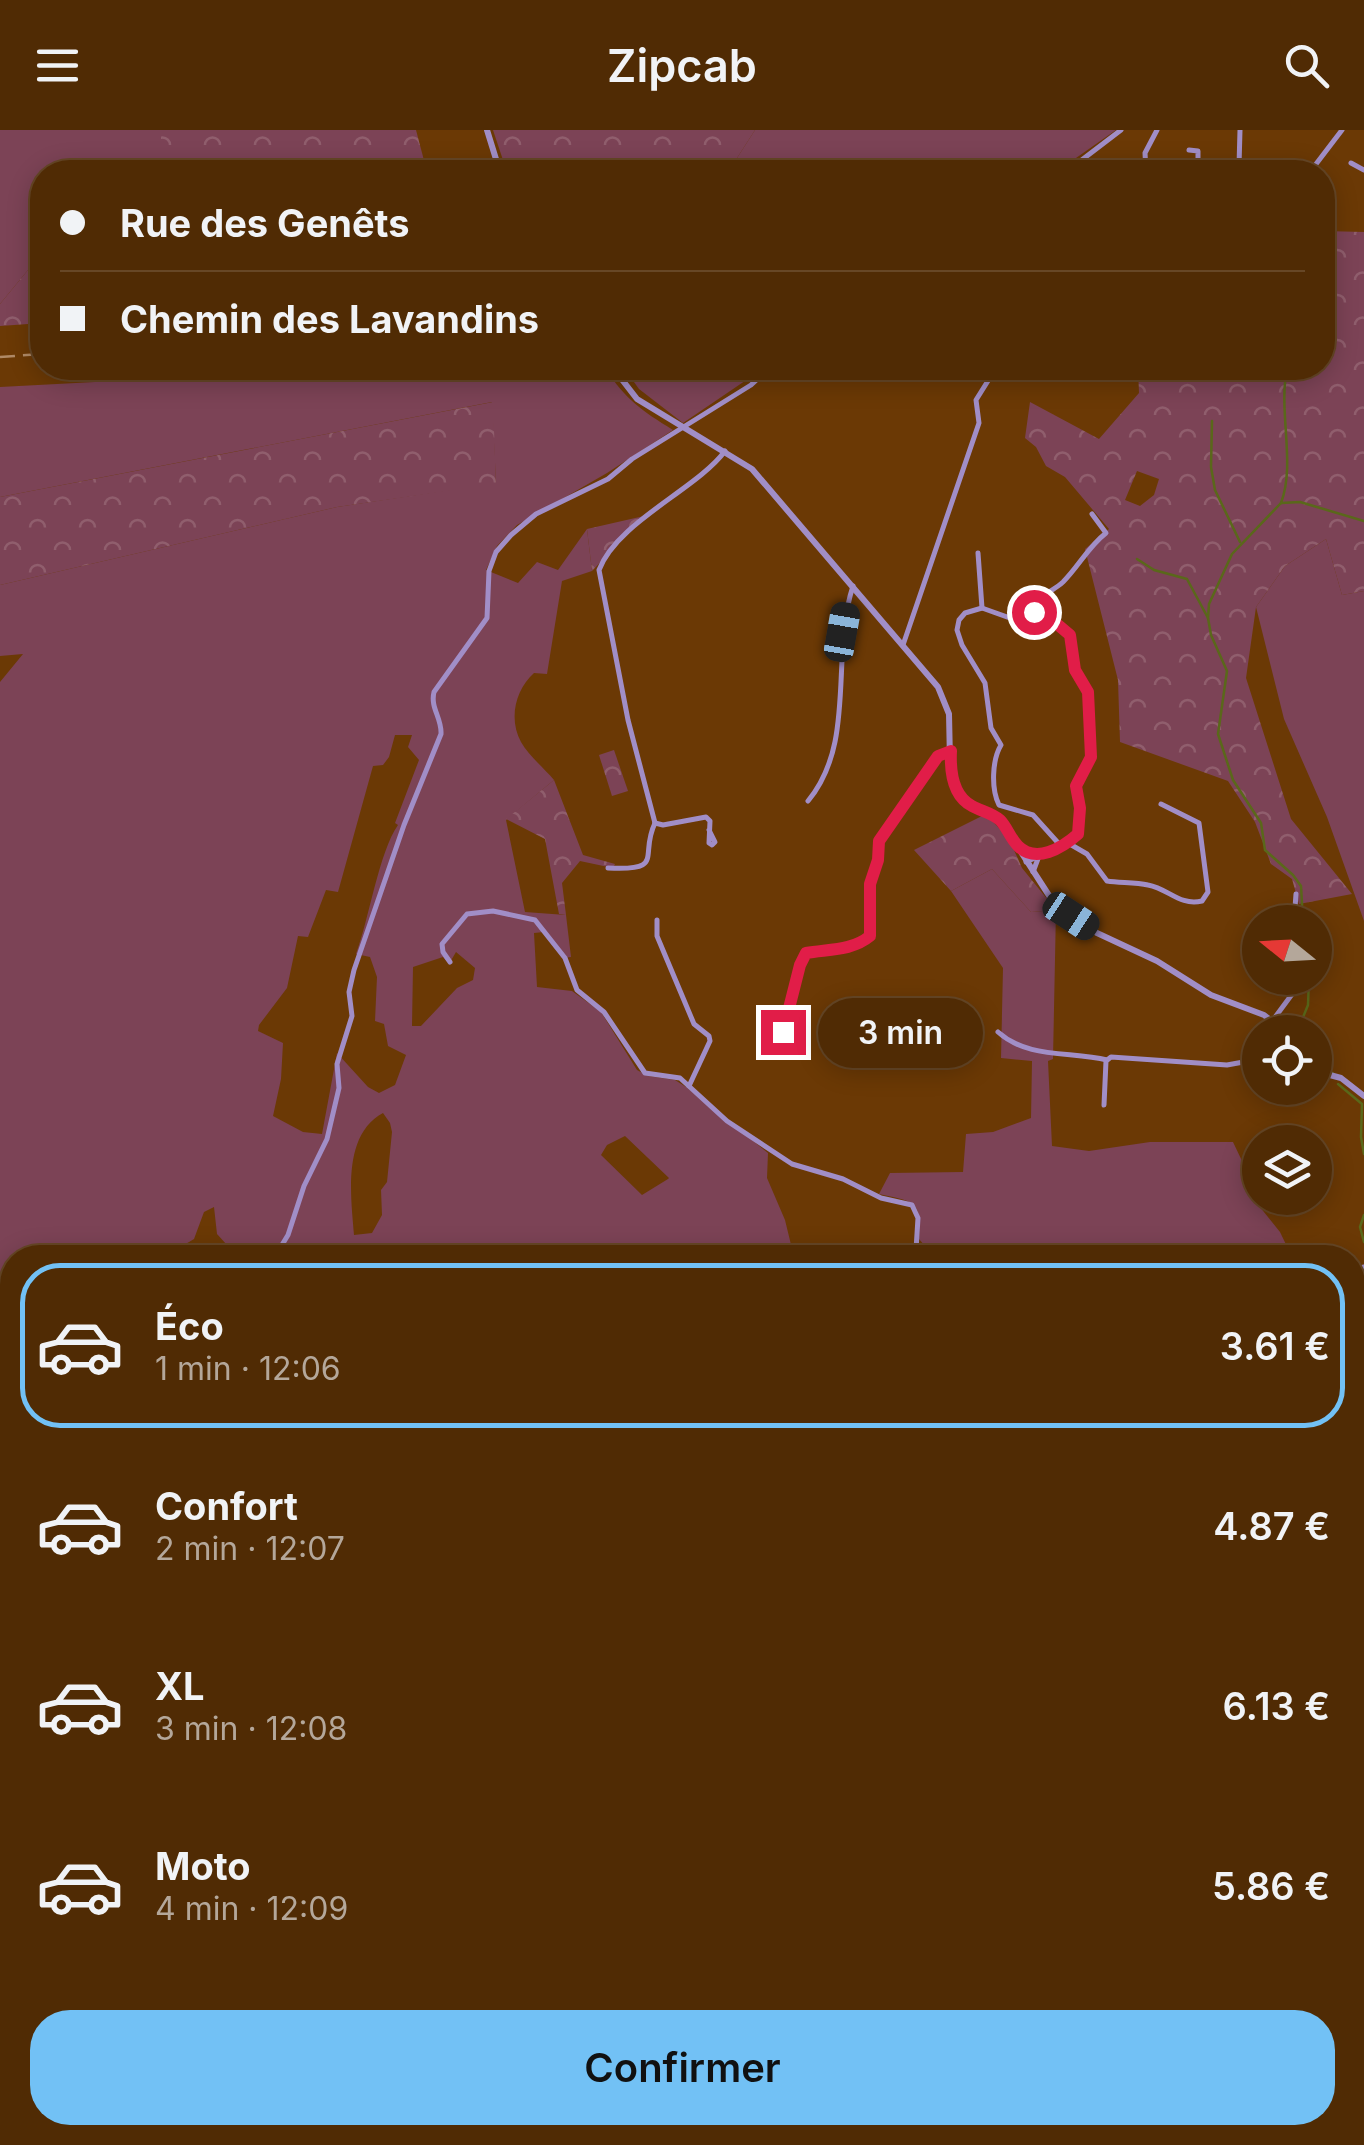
<!DOCTYPE html>
<html lang="fr">
<head>
<meta charset="utf-8">
<style>
	:root { --surface:#502b04; --page:#5a3713; --text:#f1f3f6; --muted:#b4a79a; --line:#674726; --accent:#72c1f5 }
	body { margin:0; font-family:Inter,sans-serif; background:var(--page); color:var(--text); height:100vh; display:flex; flex-direction:column; font-size:38px; white-space:nowrap }
	* { box-sizing:border-box; margin:0 }
	p { font-size:32px; color:var(--muted) }
	.icon { flex:none; width:55px; height:55px; fill:none; stroke:currentColor; stroke-width:2; stroke-linecap:round; stroke-linejoin:round }
	.map { position:relative; flex:1; overflow:hidden }
	.details { position:absolute; left:0px; top:1115px; width:1365px; height:900px; display:flex; flex-direction:column; background:var(--surface); border-radius:40px 40px 0 0; box-shadow:0 5px 25px #0003,0 0 0 2px var(--line) }
	.details>* { flex:none }
	.top-card { position:absolute; left:30px; top:30px; width:1305px; height:220px; border-radius:40px; box-shadow:0 5px 25px #0003,0 0 0 2px var(--line); display:grid; align-content:center; height:220px; padding:0 30px; background:var(--surface) }
	.needle { width:65px; rotate:288deg }
	.fabs { position:absolute; left:1242px; top:775px; display:grid; gap:20px }
	.fabs a { display:grid; place-items:center; width:90px; height:90px; border-radius:50%; background:var(--surface); box-shadow:0 5px 25px #0003,0 0 0 2px var(--line); font-size:50px }
	.end { position:absolute; width:45px; height:45px; margin:-22px; border:12px solid #e11d48; background:#fff; box-shadow:0 0 0 5px #fff }
	.from { border-radius:50% }
	.bubble { position:absolute; height:70px; border-radius:35px; background:var(--surface); box-shadow:0 5px 25px #0003,0 0 0 2px var(--line); font-size:32px; font-weight:600; line-height:70px; text-align:center }
	.car { position:absolute; width:30px; height:60px; margin:-30px -15px; border-radius:12px; box-shadow:0 0 8px 2px #0007; background:linear-gradient(#222 24%,#8ab4d8 0 40%,#222 0 76%,#8ab4d8 0 86%,#222 0) }
	.top-card b { display:flex; align-items:center; gap:35px; height:95px; font-size:38px }
	.top-card b+b { border-top:2px solid var(--line) }
	.top-card i { width:25px; height:25px; background:var(--text) }
	ul { padding:18px 0 0; list-style:none }
	li { display:flex; align-items:center; gap:30px; height:165px; margin:0 20px 15px; padding:0 10px; border:5px solid transparent; border-radius:40px }
	li div { flex:1 }
	li b { display:block; font-size:38px }
	li em { font-style:normal; font-weight:600 }
	li.on { border-color:var(--accent) }
	li>.icon { width:90px; height:90px; stroke-width:1.5 }
	.button { display:flex; gap:20px; margin-top:auto; padding:20px 30px }
	.button a { flex:1; height:115px; border-radius:40px; background:var(--accent); color:#111; font-size:40px; font-weight:600; line-height:115px; text-align:center }
	header { display:flex; justify-content:space-between; align-items:center; height:130px; padding:0 30px; background:var(--surface); font-size:45px; font-weight:600 }
	.map>svg:first-child { display:block }
	.grass { fill:#7c4356; fill-rule:evenodd }
	.forest { fill:url(#forest-crowns); fill-rule:evenodd }
	.lines { fill:none; stroke-linecap:round; stroke-linejoin:round }
	.stream { stroke:#5a681a; stroke-width:2.5 }
	.minor { stroke:#a18ec7; stroke-width:5 }
	.tertiary { stroke:#a18ec7; stroke-width:6 }
	.rail { stroke:#b08a66; stroke-width:2.5; stroke-dasharray:15 8; stroke-linecap:butt }
	.route { stroke:#e11d48; stroke-width:12 }
</style>
</head>
<body>
<header><svg class="icon" aria-label="menu" viewBox="0 0 24 24"><path d="M4 6h16M4 12h16M4 18h16"/></svg>Zipcab<svg class="icon" aria-label="search" viewBox="0 0 24 24"><circle cx="10" cy="10" r="6"/><path d="M15 15l6 6"/></svg></header>
<div class="map">
<svg width="1364" height="2015" viewBox="0 0 1364 2015">
	<defs>
		<pattern id="forest-crowns" width="20" height="18" patternUnits="userSpaceOnUse" patternTransform="scale(2.5)"><rect width="20" height="18" fill="#7c4356"/><path d="M2 6a3 3 0 1 1 6 0M12 15a3 3 0 1 1 6 0" fill="none" stroke="#905e6d"/></pattern>
	</defs>
	<rect width="100%" height="100%" fill="#6b3905"/>
	<g class="grass">
		<path d="M 0,0 L 161,0 L 161,42 L 42,42 L 42,123 L 0,174 Z"/>
		<path d="M 755,0 L 1116,0 L 1056,42 L 728,42 Z"/>
		<path d="M 360,238 L 605,238 C 626,270 641,280 673,300 L 607,343 L 517,395 L 497,416 L 486,440 L 518,453 L 537,432 L 558,440 L 587,399 L 592,441 L 562,451 L 547,544 L 534,543 C 516,559 508,588 521,612 C 528,625 544,638 554,650 L 506,690 L 525,782 L 566,785 L 571,827 L 562,828 L 544,802 L 534,803 L 537,857 L 572,861 L 601,882 L 637,940 L 648,946 L 675,950 L 686,957 L 768,1023 L 767,1048 L 785,1090 L 794,1127 L 231,1127 L 227,1115 L 217,1104 L 214,1077 L 204,1082 L 194,1109 L 184,1115 L 183,1127 L 12,1128 L 12,1259 L 0,1269 L 0,552 L 23,524 L 0,526 L 0,455 L 337,377 L 496,353 L 492,272 L 0,367 L 0,257 ZM 395,605 L 412,605 L 408,617 L 419,630 L 395,693 L 398,695 C 379,722 369,789 356,824 L 370,827 L 377,847 L 375,891 L 384,894 L 388,916 L 406,925 L 395,955 L 379,963 L 368,957 L 337,923 L 322,1004 L 303,1002 L 273,986 L 281,949 L 283,913 L 258,901 L 259,895 L 287,858 L 298,806 L 308,807 L 326,760 L 338,762 L 373,636 L 383,635 L 389,627 ZM 456,822 L 475,838 L 473,850 L 457,858 L 421,896 L 412,896 L 413,837 L 443,827 L 449,834 ZM 383,983 L 390,993 L 392,1002 L 387,1052 L 381,1060 L 382,1085 L 372,1103 L 354,1105 C 351,1067 342,1005 383,983 ZM 625,1006 L 669,1048 L 668,1049 L 642,1065 L 601,1025 L 607,1015 Z"/>
		<path d="M 624,238 L 764,238 L 683,293 L 639,259 Z"/>
		<path d="M 1326,409 L 1342,465 L 1364,461 L 1364,791 L 1327,687 L 1284,589 L 1256,477 L 1285,436 Z"/>
		<path d="M 992,739 L 1031,782 L 1056,780 L 1053,929 L 1048,931 L 1052,1016 L 1089,1021 L 1150,1012 L 1233,1012 L 1252,1052 L 1243,1056 L 1280,1102 L 1292,1127 L 1269,1120 C 1157,1124 1042,1136 931,1123 L 919,1109 C 922,1069 914,1072 879,1064 L 890,1043 L 963,1042 L 966,1004 L 993,1002 L 1031,988 L 1032,931 L 1001,928 L 1003,838 L 951,761 Z"/>
		<path d="M 1355,1291 L 1364,1292 L 1364,1685 L 1352,1677 L 1352,1299 Z"/>
		<path d="M 0,1313 L 12,1325 L 12,1923 L 8,1921 L 0,1930 Z"/>
		<path d="M 1364,1706 L 1364,1787 L 1353,1798 L 1361,1814 L 1364,1812 L 1364,1845 L 1352,1834 L 1353,1708 Z"/>
	</g>
	<g class="forest">
		<path d="M 161,0 L 416,0 L 427,42 L 161,42 Z"/>
		<path d="M 493,0 L 755,0 L 728,42 L 507,42 Z"/>
		<path d="M 1323,101 L 1364,102 L 1364,461 L 1342,465 L 1326,409 L 1285,436 L 1256,477 L 1246,548 L 1291,689 L 1352,764 L 1299,774 L 1292,749 L 1271,734 L 1255,692 L 1228,651 L 1120,612 L 1118,550 L 1085,419 L 1109,399 L 1065,347 L 1046,336 L 1036,317 L 1025,308 L 1030,272 L 1099,309 L 1139,263 L 1138,238 L 1322,238 ZM 1137,341 L 1159,349 L 1154,365 L 1140,376 L 1125,370 Z"/>
		<path d="M 42,123 L 42,193 L 0,196 L 0,174 Z"/>
		<path d="M 493,272 L 496,354 L 337,377 L 0,455 L 0,367 Z"/>
		<path d="M 644,386 L 592,441 L 587,399 Z"/>
		<path d="M 614,620 L 628,661 L 612,666 L 599,625 Z"/>
		<path d="M 554,650 L 583,725 L 615,734 L 613,738 L 580,731 L 562,753 L 566,785 L 559,784 L 545,709 L 506,689 Z"/>
		<path d="M 986,684 L 1009,709 L 1022,738 L 1056,780 L 1031,782 L 992,739 L 951,761 L 914,720 Z"/>
	</g>
	<g class="lines">
		<g class="stream">
			<path d="M 1212,291 L 1211,337 L 1215,360 L 1240,412"/>
			<path d="M 1281,373 C 1296,333 1278,283 1287,238"/>
			<path d="M 1137,429 L 1154,440 L 1187,449 L 1208,488"/>
			<path d="M 1303,792 L 1301,756 L 1293,745 L 1265,720 L 1261,693 L 1233,650 L 1218,604 L 1227,541 L 1211,505 L 1208,488 L 1209,474 L 1232,424 L 1281,373 L 1300,372 L 1364,391"/>
			<path d="M 1297,902 L 1308,875 L 1309,848"/>
			<path d="M 1315,932 L 1334,944"/>
			<path d="M 1338,954 L 1362,974 L 1361,1007 L 1364,1024"/>
			<path d="M 1364,1085 L 1360,1097 L 1364,1112"/>
			<path d="M 1352,1311 L 1364,1283"/>
			<path d="M 1352,1385 L 1364,1382"/>
			<path d="M 1352,1436 L 1364,1435"/>
			<path d="M 1096,2002 L 1099,2015"/>
		</g>
		<g class="minor">
			<path d="M 1189,20 L 1198,21 L 1198,42"/>
			<path d="M 1351,33 L 1364,40"/>
			<path d="M 1198,35 L 1313,38 L 1342,0"/>
			<path d="M 1239,36 L 1240,0"/>
			<path d="M 1066,42 L 1121,0"/>
			<path d="M 1146,42 L 1145,23 L 1157,0"/>
			<path d="M 978,423 L 982,478"/>
			<path d="M 1035,487 C 1035,464 1050,464 1063,452 C 1079,436 1088,417 1106,403 L 1092,384"/>
			<path d="M 903,515 L 979,293 L 976,270 L 996,238"/>
			<path d="M 808,671 C 857,612 830,526 853,456"/>
			<path d="M 655,693 L 628,590 L 599,440 C 617,392 697,359 725,321"/>
			<path d="M 655,693 L 663,695 L 706,687 L 710,691 L 709,713 L 712,715 L 715,712 L 709,700"/>
			<path d="M 1068,713 L 1087,724 L 1107,751 C 1120,753 1135,752 1148,755 C 1169,759 1179,776 1202,771 L 1208,762 L 1199,693 L 1161,674"/>
			<path d="M 1020,718 L 1033,726 L 1039,726 L 1033,742"/>
			<path d="M 1026,732 L 1068,713 L 1078,703 L 1080,679 L 1077,656 L 1091,627 L 1088,562 L 1075,540 L 1070,505 L 1047,487 L 1021,492 L 982,478 L 965,483 L 959,490 L 957,500 L 962,515 L 985,553 L 991,598 L 1001,615 C 992,630 991,659 999,675 L 1033,685 L 1060,715"/>
			<path d="M 608,738 C 666,741 639,726 655,693"/>
			<path d="M 657,790 L 657,806 L 694,894 L 709,906 L 710,911 L 689,956"/>
			<path d="M 1294,792 L 1296,764"/>
			<path d="M 450,832 L 443,822 L 442,814 L 467,784 L 493,781 L 535,790 L 565,828 L 577,860 L 604,882 L 645,943 L 680,948 L 727,991 L 792,1034 L 843,1049 L 881,1068 L 912,1075 L 918,1088 L 916,1120"/>
			<path d="M 1273,890 L 1304,848"/>
			<path d="M 783,902 L 800,835 L 807,823 C 828,819 853,821 869,805 L 870,754 L 876,740 L 879,711 L 884,700 L 938,626 L 951,621"/>
			<path d="M 998,902 C 1028,929 1070,921 1107,930"/>
			<path d="M 1104,975 L 1106,931 L 1111,927 L 1227,935 L 1260,929"/>
			<path d="M 917,1119 L 921,1123 L 918,1126 L 914,1123 Z"/>
			<path d="M 921,1124 L 940,1128"/>
			<path d="M 274,1128 L 288,1105 L 304,1056 L 327,1009 L 339,958 L 337,934 L 352,886 L 349,862 L 354,840 L 404,695 L 441,604 C 442,588 430,578 434,562 L 487,488 L 489,441 L 496,422 L 511,405 L 536,384 L 608,349 L 632,329 L 751,255 L 769,238"/>
			<path d="M 1227,1128 L 1271,1125 L 1282,1128"/>
			<path d="M 1352,1140 L 1364,1137"/>
			<path d="M 1352,1907 L 1364,1916"/>
			<path d="M 1352,1998 L 1364,1987"/>
			<path d="M 460,2002 L 469,2015"/>
			<path d="M 553,2002 L 557,2015"/>
			<path d="M 887,2002 L 895,2015"/>
			<path d="M 1223,2002 L 1225,2015"/>
			<path d="M 109,2015 L 117,2012"/>
			<path d="M 212,2015 L 214,2002"/>
			<path d="M 320,2015 L 321,2002"/>
			<path d="M 486,2015 L 501,2002"/>
			<path d="M 987,2015 L 1001,2002"/>
			<path d="M 1056,2015 L 1071,2002"/>
			<path d="M 1109,2015 L 1110,2002"/>
			<path d="M 1338,2015 L 1349,2002"/>
		</g>
		<g class="tertiary">
			<path d="M 487,0 L 500,42"/>
			<path d="M 613,238 L 637,269 L 752,339 L 938,557 L 949,584 L 950,631 L 957,662 L 965,672 L 1001,691 L 1050,767 L 1097,803 L 1157,831 L 1211,865 L 1264,885 L 1285,902"/>
			<path d="M 1315,941 L 1341,948 L 1364,966"/>
			<path d="M 1360,2015 L 1364,2011"/>
		</g>
		<path class="rail" d="M 0,227 L 42,224"/>
	</g>
	<g class="lines">
		<path class="route" d="M 783,902 L 800,835 L 806,823 C 828,819 852,821 870,806 L 870,754 L 878,730 L 879,711 L 938,626 L 951,621 C 950,641 953,666 972,676 C 981,681 992,683 1000,690 C 1007,697 1010,708 1018,716 C 1036,734 1062,718 1078,704 L 1080,678 L 1076,656 L 1091,627 L 1088,562 L 1075,540 L 1070,505 L 1051,489 L 1035,488 L 1034,482"/>
	</g>
</svg>
<div class="fabs">
<a><svg class="needle" viewBox="-14 -14 28 28"><path d="M0-13l5 13h-10z" fill="#e53935"/><path d="M0 13l5-13h-10z" fill="#b4a79a"/></svg></a>
<a><svg class="icon" aria-label="locate" viewBox="0 0 24 24"><circle cx="12" cy="12" r="6"/><path d="M12 2v4M12 18v4M2 12h4M18 12h4"/></svg></a>
<a><svg class="icon" aria-label="layers" viewBox="0 0 24 24"><path d="M12 4l9 5-9 5-9-5zM3 14l9 5 9-5"/></svg></a>
</div>
<i class="end from" style="left:1034px;top:482px"></i>
<i class="end" style="left:783px;top:902px"></i>
<div class="bubble" style="left:818px;top:868px;width:165px">3 min</div>
<i class="car" style="left:842px;top:502px;rotate:10deg"></i>
<i class="car" style="left:1071px;top:786px;rotate:123deg"></i>
<div class="top-card">
<b><i class="from"></i>Rue des Genêts</b>
<b><i></i>Chemin des Lavandins</b>
</div>
<section class="details">
<ul>
<li class="on"><svg class="icon" aria-label="car" viewBox="0 0 24 24"><path d="M5 17H2v-5l4-1 3-4h7l3 4 3 1v5h-3M9 17h6M6 11h13"/><circle cx="7" cy="17" r="2"/><circle cx="17" cy="17" r="2"/></svg><div><b>Éco</b><p>1 min · 12:06</p></div><em>3.61 €</em></li>
<li><svg class="icon" aria-label="car" viewBox="0 0 24 24"><path d="M5 17H2v-5l4-1 3-4h7l3 4 3 1v5h-3M9 17h6M6 11h13"/><circle cx="7" cy="17" r="2"/><circle cx="17" cy="17" r="2"/></svg><div><b>Confort</b><p>2 min · 12:07</p></div><em>4.87 €</em></li>
<li><svg class="icon" aria-label="car" viewBox="0 0 24 24"><path d="M5 17H2v-5l4-1 3-4h7l3 4 3 1v5h-3M9 17h6M6 11h13"/><circle cx="7" cy="17" r="2"/><circle cx="17" cy="17" r="2"/></svg><div><b>XL</b><p>3 min · 12:08</p></div><em>6.13 €</em></li>
<li><svg class="icon" aria-label="car" viewBox="0 0 24 24"><path d="M5 17H2v-5l4-1 3-4h7l3 4 3 1v5h-3M9 17h6M6 11h13"/><circle cx="7" cy="17" r="2"/><circle cx="17" cy="17" r="2"/></svg><div><b>Moto</b><p>4 min · 12:09</p></div><em>5.86 €</em></li>
</ul>
<div class="button"><a>Confirmer</a></div>
</section>
</div>
</body>
</html>
